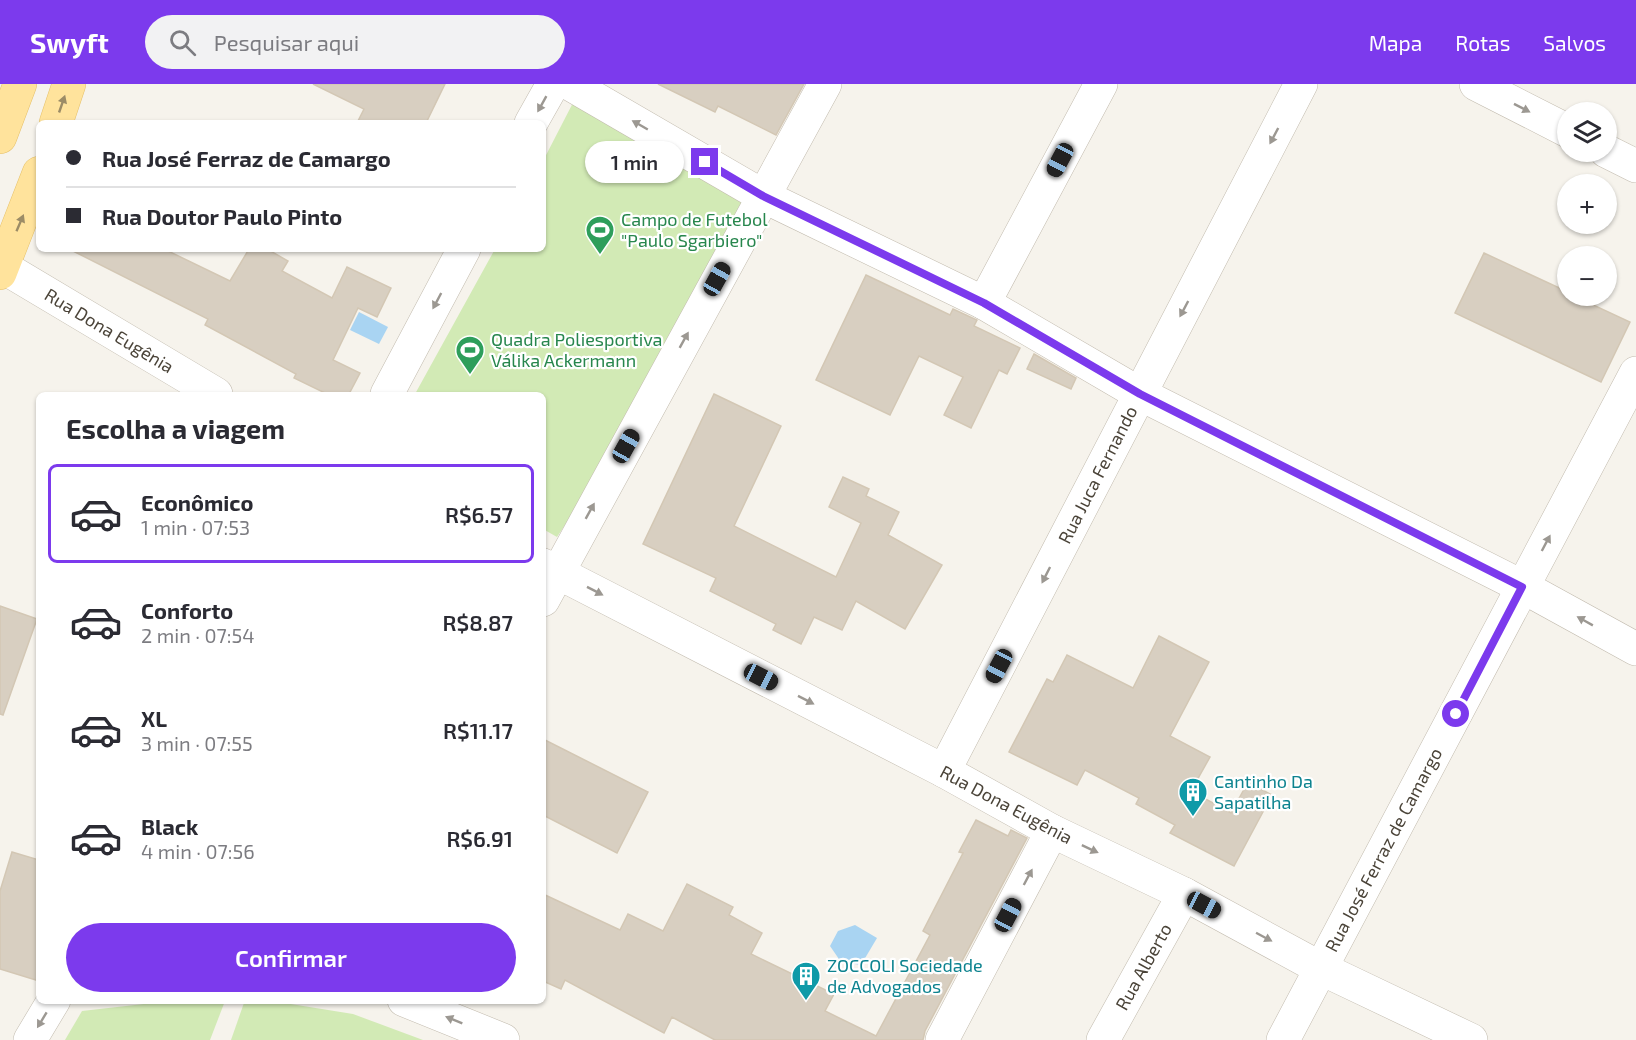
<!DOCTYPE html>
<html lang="pt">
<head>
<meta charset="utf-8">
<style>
	:root { --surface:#fff; --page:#f2f2f3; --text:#2b2b33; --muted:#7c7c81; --line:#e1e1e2; --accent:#7c3aed }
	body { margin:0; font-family:"Exo 2",sans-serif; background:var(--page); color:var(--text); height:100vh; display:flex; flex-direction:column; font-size:22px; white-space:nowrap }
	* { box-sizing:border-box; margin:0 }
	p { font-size:20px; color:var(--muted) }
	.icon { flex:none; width:33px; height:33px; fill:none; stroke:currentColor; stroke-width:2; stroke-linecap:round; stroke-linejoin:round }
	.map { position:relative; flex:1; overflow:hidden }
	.sheet { position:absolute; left:36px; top:308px; width:510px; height:612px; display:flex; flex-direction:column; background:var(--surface); border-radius:9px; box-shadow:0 2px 4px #0004 }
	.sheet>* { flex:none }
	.banner { position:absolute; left:36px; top:36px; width:510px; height:132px; border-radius:9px; box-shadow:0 2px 4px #0004; display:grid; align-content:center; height:132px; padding:0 30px; background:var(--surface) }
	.fabs { position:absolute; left:1557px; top:18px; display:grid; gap:12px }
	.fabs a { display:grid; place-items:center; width:60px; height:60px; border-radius:50%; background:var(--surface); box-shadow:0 2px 4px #0004; font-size:30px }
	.end { position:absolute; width:27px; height:27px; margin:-14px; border:8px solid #7c3aed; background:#fff; box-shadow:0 0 0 3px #fff }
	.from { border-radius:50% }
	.bubble { position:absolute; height:42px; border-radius:21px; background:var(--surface); box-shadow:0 2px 4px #0004; font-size:20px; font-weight:600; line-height:42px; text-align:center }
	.car { position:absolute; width:18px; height:36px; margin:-18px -9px; border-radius:8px; box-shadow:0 0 4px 2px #0007; background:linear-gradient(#222 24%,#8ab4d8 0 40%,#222 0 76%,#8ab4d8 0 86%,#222 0) }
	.banner b { display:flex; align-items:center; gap:21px; height:57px; font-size:22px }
	.banner b+b { border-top:2px solid var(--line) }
	.banner i { width:15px; height:15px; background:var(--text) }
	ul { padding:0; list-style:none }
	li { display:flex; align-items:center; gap:18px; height:99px; margin:0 12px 9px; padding:0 18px; border:3px solid transparent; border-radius:9px }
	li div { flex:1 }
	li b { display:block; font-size:22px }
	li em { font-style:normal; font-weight:600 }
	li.on { border-color:var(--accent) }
	li>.icon { width:54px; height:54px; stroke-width:1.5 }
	h2 { padding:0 30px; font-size:27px; line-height:72px }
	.primary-button { display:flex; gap:12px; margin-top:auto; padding:12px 30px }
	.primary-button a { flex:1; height:69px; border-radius:36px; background:var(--accent); color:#fff; font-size:24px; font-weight:600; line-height:69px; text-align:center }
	header { display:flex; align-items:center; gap:36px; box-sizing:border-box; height:84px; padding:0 30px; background:var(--accent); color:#fff }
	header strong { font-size:28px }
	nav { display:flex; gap:33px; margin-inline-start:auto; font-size:21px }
	.search { width:420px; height:54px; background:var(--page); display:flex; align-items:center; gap:15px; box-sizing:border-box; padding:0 21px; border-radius:33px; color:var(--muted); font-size:22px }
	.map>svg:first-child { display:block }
	.green { fill:#d2eab5 }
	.water { fill:#a9d4f2 }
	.building { fill:#d8cfc1; stroke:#d3c7b4; stroke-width:1.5 }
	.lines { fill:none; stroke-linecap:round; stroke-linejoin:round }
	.minor-casing { stroke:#c2bbae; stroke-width:34 }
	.major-casing { stroke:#e6c16a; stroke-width:34 }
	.minor { stroke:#fff; stroke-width:33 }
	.major { stroke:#ffe39c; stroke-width:33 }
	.oneway { fill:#9c8c66 }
	.oneway2 { fill:#9c9892 }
	.route { stroke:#7c3aed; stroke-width:8 }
	.labels { text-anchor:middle; stroke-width:4.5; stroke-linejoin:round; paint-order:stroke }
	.leisure-label { font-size:18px; fill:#27864d; stroke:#fff; text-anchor:start }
	.street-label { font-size:18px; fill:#4b4439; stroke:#fff }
	.culture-label { font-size:18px; fill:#0d838f; stroke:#fff; text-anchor:start }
</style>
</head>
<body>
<header>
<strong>Swyft</strong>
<div class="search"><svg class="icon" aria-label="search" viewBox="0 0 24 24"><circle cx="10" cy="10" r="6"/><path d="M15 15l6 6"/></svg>Pesquisar aqui</div>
<nav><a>Mapa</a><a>Rotas</a><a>Salvos</a></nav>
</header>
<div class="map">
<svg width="1636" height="956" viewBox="0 0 1636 956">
	<rect width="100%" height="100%" fill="#f6f3ec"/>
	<g class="green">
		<path d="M 577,11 L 750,112 L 585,411 L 557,453 L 543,445 L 543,310 L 415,310 L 495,165 L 543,165 L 543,77 Z"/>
		<path d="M 245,916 L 272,917 L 353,930 L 423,956 L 231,956 Z"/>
		<path d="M 170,917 L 225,917 L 210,956 L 65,956 L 82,927 Z"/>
	</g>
	<g class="water">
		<path d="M 359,228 L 388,243 L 379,260 L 350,246 Z"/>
		<path d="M 855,841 L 877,854 L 861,881 L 841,878 L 830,862 L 838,847 Z"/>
	</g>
	<g class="building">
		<path d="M 313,0 L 445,0 L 426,39 L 357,39 L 364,25 Z"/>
		<path d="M 658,0 L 804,0 L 776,51 L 718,22 L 715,28 Z"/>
		<path d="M 69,165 L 164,165 L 230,197 L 249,165 L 267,165 L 288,177 L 282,187 L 332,214 L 347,183 L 391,204 L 377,233 L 358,224 L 333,276 L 360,289 L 349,310 L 327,310 L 294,294 L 296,290 L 205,241 L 208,235 Z"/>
		<path d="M 1484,169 L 1568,208 L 1568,212 L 1574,212 L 1630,238 L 1601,298 L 1455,229 Z"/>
		<path d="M 866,191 L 950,231 L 953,225 L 977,236 L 974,242 L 1020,264 L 1007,290 L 999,286 L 971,344 L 944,331 L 963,293 L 919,272 L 890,331 L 816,296 Z"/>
		<path d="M 1034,270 L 1076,294 L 1071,305 L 1027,285 Z"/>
		<path d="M 714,310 L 781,342 L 734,442 L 836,493 L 861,439 L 829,423 L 843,393 L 869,405 L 866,412 L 899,428 L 888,451 L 942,481 L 905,545 L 856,517 L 842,546 L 814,533 L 801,560 L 773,546 L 776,540 L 710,507 L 716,494 L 643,460 Z"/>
		<path d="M 0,522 L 37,535 L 3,631 L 0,630 Z"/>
		<path d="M 1159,552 L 1209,578 L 1170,652 L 1210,673 L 1191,707 L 1231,729 L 1248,698 L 1272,711 L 1234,782 L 1170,749 L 1175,741 L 1136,720 L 1139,714 L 1085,686 L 1077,701 L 1009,668 L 1047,595 L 1053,598 L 1067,571 L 1133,604 Z"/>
		<path d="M 543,655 L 648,708 L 617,769 L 543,731 Z"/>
		<path d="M 976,736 L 1008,752 L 1011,746 L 1027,754 L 925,947 L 923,956 L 715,956 L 672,933 L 664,949 L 565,896 L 561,905 L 543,897 L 543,810 L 620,846 L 628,830 L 663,847 L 687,800 L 733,823 L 729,831 L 762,849 L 751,870 L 834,910 L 825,927 L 876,952 L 930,851 L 923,847 L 963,769 L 959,768 Z"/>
		<path d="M 12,768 L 39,776 L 39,897 L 0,885 L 0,807 Z"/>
	</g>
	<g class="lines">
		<g class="minor-casing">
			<g id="minor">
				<path d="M 570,0 L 763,112 L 984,219 L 1140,310 L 1523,503 L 1636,565"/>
				<path d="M 1476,0 L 1568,47"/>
				<path d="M 531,39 L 553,0"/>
				<path d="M 1606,67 L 1636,82"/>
				<path d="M 3,183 L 216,310"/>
				<path d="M 984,219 L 1101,0"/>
				<path d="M 387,310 L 464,165"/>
				<path d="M 543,481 L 944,687 L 1052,747 L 1184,810 L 1322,885 L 1471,956"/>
				<path d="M 543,516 L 825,0"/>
				<path d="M 944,687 L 1301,0"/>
				<path d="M 404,916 L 503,956"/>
				<path d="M 30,956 L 54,916"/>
				<path d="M 942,956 L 1052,747"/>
				<path d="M 1103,956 L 1184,810"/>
				<path d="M 1283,956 L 1636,289"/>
			</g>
		</g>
		<g class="major-casing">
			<g id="major">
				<path d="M 56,39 L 69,0"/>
				<path d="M 0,53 L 20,0"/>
				<path d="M 0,189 L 39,89"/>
			</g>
		</g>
		<use href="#minor" class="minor"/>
		<use href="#major" class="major"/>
	</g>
	<defs><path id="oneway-solid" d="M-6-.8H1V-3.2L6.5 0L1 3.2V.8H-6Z" transform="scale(1.5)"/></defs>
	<g class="oneway">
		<use href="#oneway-solid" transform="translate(62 20) rotate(-71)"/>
		<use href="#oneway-solid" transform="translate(20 139) rotate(-67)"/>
	</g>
	<g class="oneway2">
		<use href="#oneway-solid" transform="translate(542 20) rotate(119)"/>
		<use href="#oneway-solid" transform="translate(1522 24) rotate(27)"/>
		<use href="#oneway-solid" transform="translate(640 41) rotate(-150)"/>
		<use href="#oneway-solid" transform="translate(1274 52) rotate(118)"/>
		<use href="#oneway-solid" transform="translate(437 217) rotate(118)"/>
		<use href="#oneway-solid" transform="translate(1184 225) rotate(118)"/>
		<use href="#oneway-solid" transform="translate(684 256) rotate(-61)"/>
		<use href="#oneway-solid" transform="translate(590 427) rotate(-61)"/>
		<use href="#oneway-solid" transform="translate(1546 459) rotate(-62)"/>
		<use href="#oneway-solid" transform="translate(1046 491) rotate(117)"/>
		<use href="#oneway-solid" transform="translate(595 507) rotate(27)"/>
		<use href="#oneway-solid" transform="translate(1585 537) rotate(-151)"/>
		<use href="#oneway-solid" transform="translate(806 616) rotate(27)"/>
		<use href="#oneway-solid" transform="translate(1090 765) rotate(25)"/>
		<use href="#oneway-solid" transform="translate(1028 793) rotate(-62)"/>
		<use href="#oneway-solid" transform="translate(1264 853) rotate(28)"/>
		<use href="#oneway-solid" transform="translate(42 936) rotate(121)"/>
		<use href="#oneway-solid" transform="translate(454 936) rotate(-158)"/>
	</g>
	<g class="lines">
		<path class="route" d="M 705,78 L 763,112 L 984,219 L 1140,310 L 1522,503 L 1456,630"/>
	</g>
	<defs>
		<g id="stadium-pin" transform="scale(1.5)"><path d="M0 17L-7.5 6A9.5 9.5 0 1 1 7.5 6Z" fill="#2e9e5b" stroke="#fff"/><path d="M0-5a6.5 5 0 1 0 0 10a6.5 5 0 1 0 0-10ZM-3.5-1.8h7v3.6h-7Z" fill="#fff"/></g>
		<g id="building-pin" transform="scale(1.5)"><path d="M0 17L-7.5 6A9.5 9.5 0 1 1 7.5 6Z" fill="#0f9aa8" stroke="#fff"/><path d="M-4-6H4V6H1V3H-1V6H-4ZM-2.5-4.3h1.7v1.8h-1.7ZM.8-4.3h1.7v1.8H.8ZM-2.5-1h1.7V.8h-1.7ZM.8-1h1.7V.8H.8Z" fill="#fff"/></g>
	</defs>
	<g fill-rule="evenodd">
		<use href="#stadium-pin" x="600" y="146"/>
		<use href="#stadium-pin" x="470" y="266"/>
		<use href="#building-pin" x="1193" y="708"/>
		<use href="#building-pin" x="806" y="892"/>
	</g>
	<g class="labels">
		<g class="leisure-label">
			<text x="621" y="142">Campo de Futebol<tspan x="621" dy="21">"Paulo Sgarbiero"</tspan></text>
			<text x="491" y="262">Quadra Poliesportiva<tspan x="491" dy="21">Válika Ackermann</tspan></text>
		</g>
		<g class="street-label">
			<text transform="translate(109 247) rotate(31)" y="6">Rua Dona Eugênia</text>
			<text transform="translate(1098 391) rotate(-63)" y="6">Rua Juca Fernando</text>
			<text transform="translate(1006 721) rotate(28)" y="6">Rua Dona Eugênia</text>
			<text transform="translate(1384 766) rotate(-62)" y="6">Rua José Ferraz de Camargo</text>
			<text transform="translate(1144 883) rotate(-61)" y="6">Rua Alberto</text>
		</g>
		<g class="culture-label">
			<text x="1214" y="704">Cantinho Da<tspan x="1214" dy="21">Sapatilha</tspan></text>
			<text x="827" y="888">ZOCCOLI Sociedade<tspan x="827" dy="21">de Advogados</tspan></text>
		</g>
	</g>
</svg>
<div class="fabs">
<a><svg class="icon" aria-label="layers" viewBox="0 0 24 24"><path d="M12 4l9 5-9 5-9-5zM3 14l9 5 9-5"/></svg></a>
<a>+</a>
<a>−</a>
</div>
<i class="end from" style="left:1456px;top:630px"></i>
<i class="end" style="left:705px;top:78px"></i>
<div class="bubble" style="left:585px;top:57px;width:99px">1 min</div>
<i class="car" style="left:1060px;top:76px;rotate:208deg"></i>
<i class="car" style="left:717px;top:195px;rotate:29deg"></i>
<i class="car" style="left:626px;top:362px;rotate:29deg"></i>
<i class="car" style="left:999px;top:582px;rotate:208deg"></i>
<i class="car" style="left:761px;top:593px;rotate:117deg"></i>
<i class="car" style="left:1204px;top:821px;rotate:118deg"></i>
<i class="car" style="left:1008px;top:831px;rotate:28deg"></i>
<div class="banner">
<b><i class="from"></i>Rua José Ferraz de Camargo</b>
<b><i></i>Rua Doutor Paulo Pinto</b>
</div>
<section class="sheet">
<h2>Escolha a viagem</h2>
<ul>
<li class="on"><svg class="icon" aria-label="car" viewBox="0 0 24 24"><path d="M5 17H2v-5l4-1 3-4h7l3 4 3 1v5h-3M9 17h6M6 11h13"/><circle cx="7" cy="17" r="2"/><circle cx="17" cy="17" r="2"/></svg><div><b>Econômico</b><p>1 min · 07:53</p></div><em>R$6.57</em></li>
<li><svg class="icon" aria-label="car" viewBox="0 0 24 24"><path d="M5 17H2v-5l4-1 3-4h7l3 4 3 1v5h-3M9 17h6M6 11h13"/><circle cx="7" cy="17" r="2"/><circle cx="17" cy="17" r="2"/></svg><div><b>Conforto</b><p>2 min · 07:54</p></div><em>R$8.87</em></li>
<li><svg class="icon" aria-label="car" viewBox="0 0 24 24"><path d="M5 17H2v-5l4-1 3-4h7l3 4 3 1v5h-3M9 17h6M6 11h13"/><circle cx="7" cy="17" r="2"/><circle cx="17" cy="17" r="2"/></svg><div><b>XL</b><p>3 min · 07:55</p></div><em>R$11.17</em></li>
<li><svg class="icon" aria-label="car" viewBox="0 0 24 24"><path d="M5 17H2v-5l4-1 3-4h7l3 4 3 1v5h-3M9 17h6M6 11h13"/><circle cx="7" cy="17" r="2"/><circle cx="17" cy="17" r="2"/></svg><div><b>Black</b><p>4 min · 07:56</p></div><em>R$6.91</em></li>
</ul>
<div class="primary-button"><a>Confirmar</a></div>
</section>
</div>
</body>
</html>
